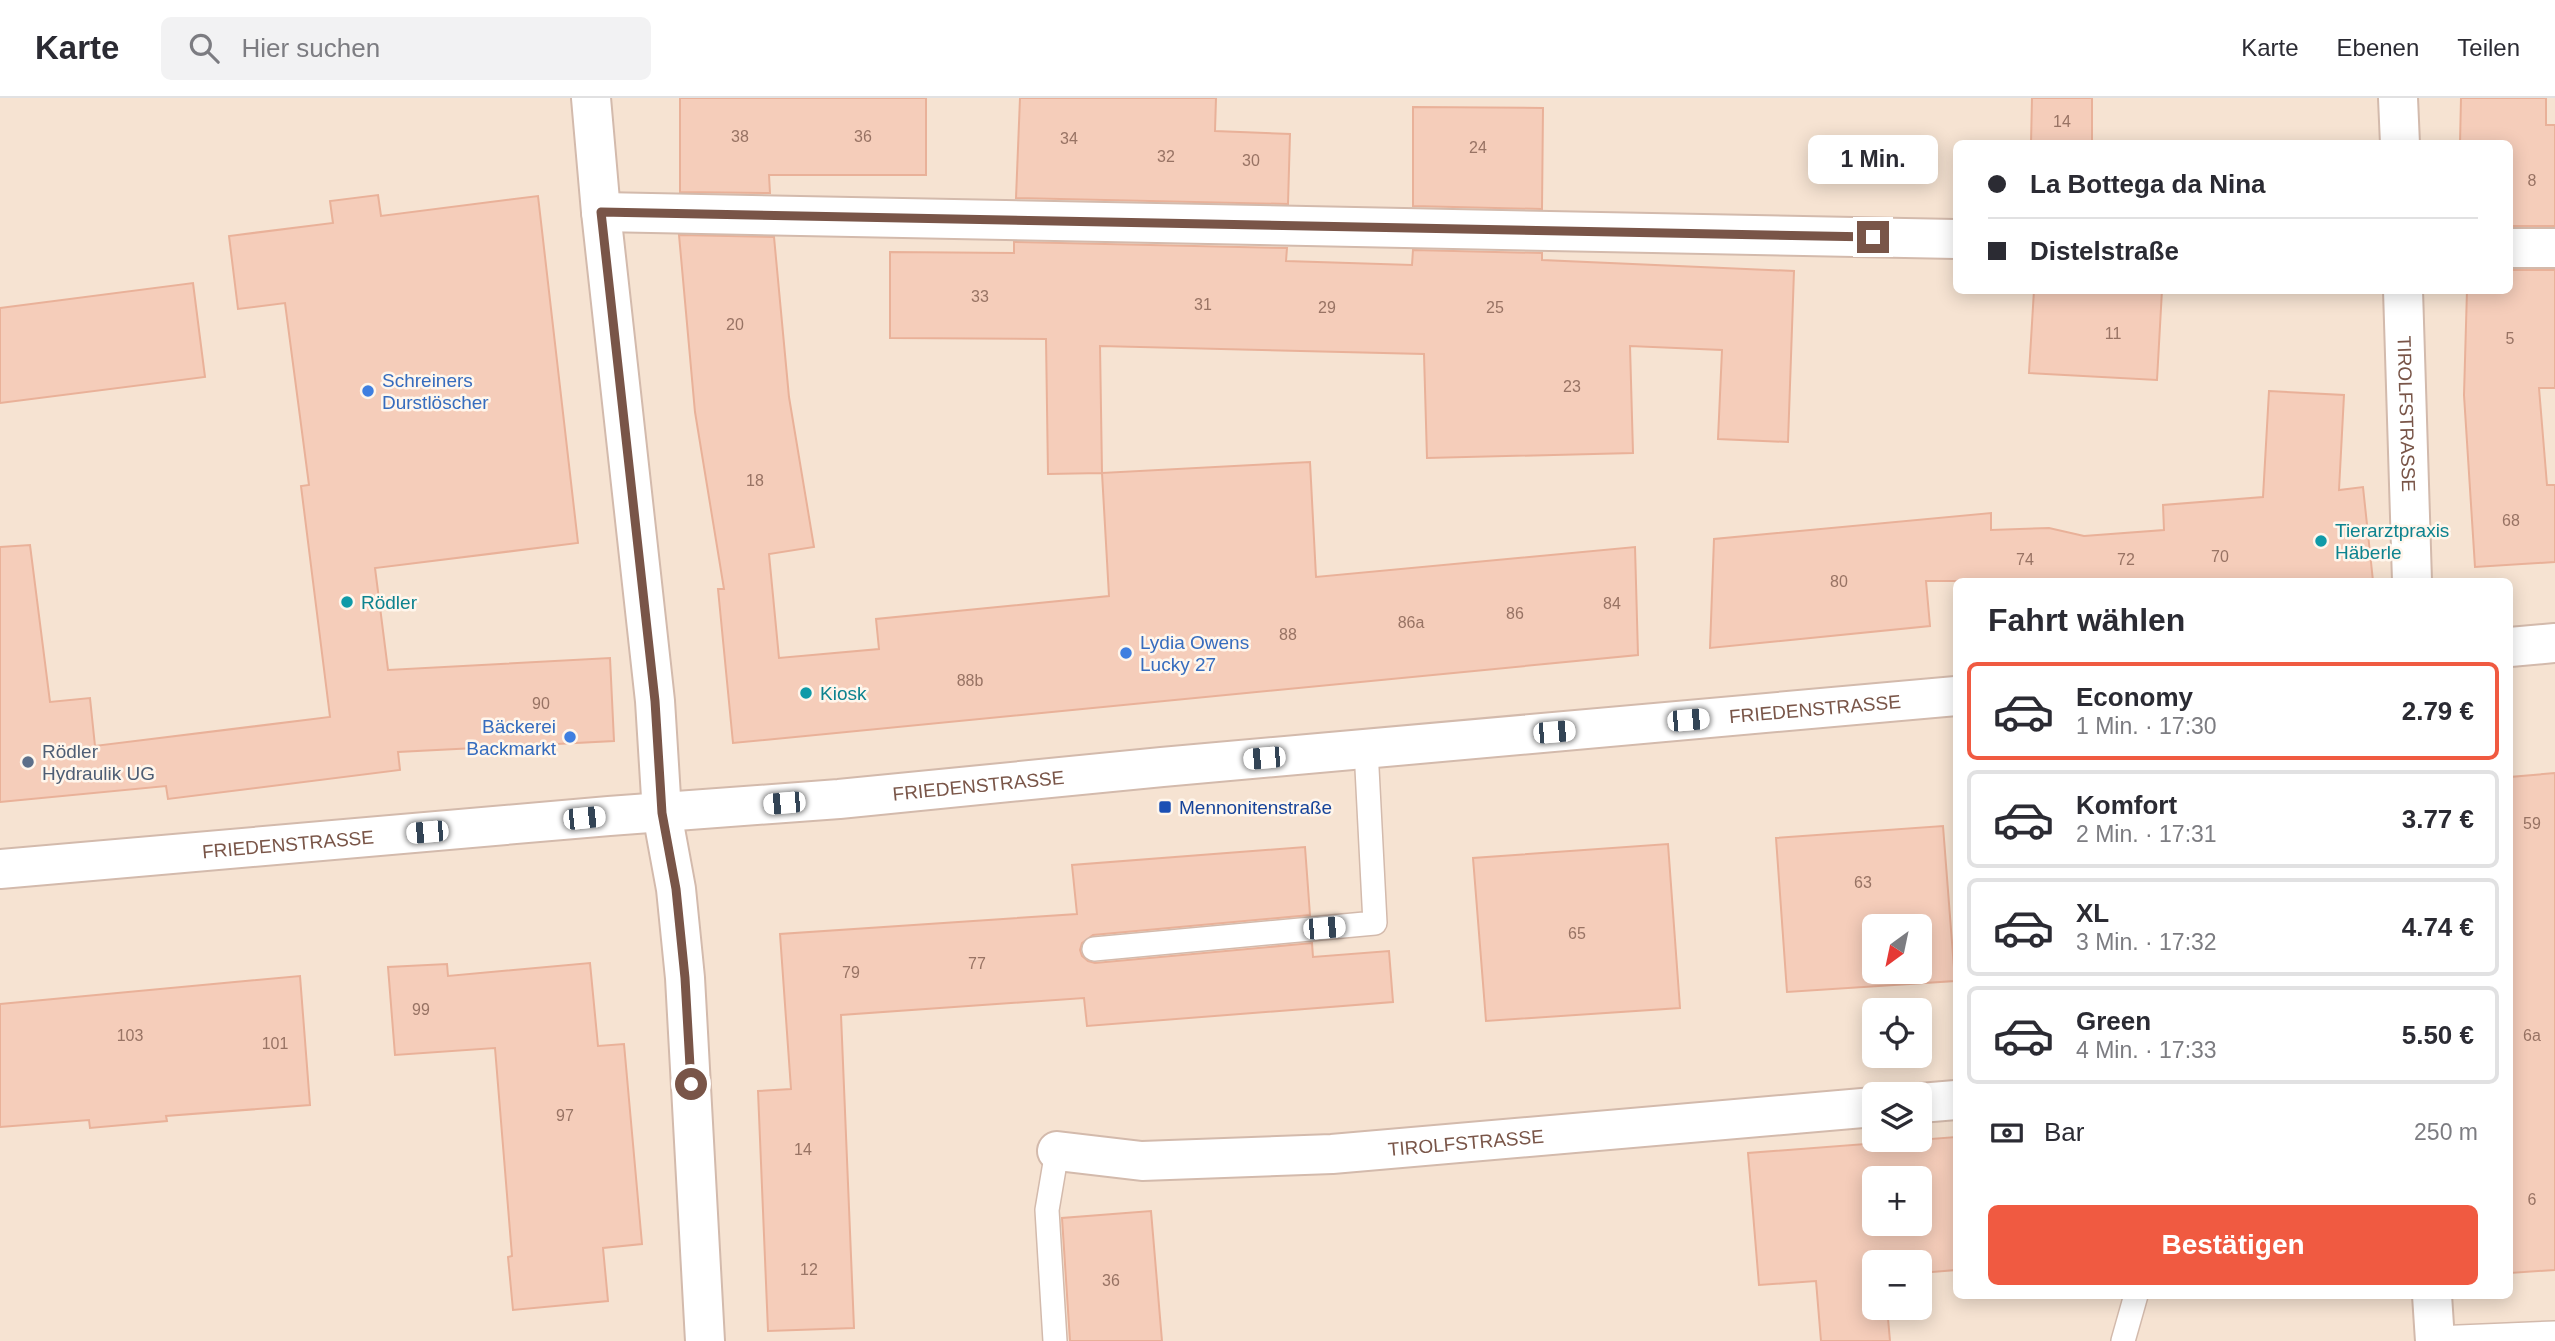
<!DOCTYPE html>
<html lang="de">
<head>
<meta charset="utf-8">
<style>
	:root { --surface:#fff; --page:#f2f2f3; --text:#2b2b33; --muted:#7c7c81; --line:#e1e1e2; --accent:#f05a41 }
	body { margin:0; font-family:Helvetica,sans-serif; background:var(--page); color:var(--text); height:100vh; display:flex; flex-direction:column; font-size:26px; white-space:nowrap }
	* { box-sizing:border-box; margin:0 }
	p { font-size:23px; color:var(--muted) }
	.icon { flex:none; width:38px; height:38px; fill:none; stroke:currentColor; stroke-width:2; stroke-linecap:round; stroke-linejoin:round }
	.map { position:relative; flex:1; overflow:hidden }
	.drawer { position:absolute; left:1953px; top:480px; width:560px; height:721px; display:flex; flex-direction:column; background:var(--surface); border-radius:10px; box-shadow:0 4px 18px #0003 }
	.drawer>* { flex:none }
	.banner { position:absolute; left:1953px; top:42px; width:560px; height:154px; border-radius:10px; box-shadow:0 4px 18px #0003; display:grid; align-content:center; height:154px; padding:0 35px; background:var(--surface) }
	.needle { width:46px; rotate:213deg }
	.fabs { position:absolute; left:1862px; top:816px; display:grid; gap:14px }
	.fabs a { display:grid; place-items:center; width:70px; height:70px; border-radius:10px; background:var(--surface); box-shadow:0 4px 18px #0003; font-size:35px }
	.end { position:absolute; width:32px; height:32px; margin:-16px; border:9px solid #795548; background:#fff; box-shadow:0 0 0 4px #fff }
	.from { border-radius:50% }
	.bubble { position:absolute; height:49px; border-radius:10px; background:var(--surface); box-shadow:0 4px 18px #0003; font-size:23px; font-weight:600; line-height:49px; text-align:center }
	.car { position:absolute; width:21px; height:42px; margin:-21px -10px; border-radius:9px; box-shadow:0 0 5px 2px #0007; background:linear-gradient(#fff 24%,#345 0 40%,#fff 0 76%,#345 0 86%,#fff 0) }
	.banner b { display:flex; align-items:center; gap:24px; height:66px; font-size:26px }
	.banner b+b { border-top:2px solid var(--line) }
	.banner i { width:18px; height:18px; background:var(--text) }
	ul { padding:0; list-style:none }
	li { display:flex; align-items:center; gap:21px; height:98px; margin:0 14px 10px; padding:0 21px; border:4px solid var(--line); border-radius:10px }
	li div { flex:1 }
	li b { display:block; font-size:26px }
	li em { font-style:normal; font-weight:600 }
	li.active { border-color:var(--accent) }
	li>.icon { width:63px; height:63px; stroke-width:1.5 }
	h2 { padding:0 35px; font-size:32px; line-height:84px }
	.pay { display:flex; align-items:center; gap:18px; height:77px; padding:0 35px; font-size:26px }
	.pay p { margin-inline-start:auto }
	.cta { display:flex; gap:14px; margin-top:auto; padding:14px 35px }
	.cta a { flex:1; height:80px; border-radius:10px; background:var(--accent); color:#fff; font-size:28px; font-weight:600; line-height:80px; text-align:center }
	header { display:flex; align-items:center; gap:42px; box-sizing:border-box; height:98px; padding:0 35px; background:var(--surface); border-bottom:2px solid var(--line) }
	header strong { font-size:33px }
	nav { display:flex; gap:38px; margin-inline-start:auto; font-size:24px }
	.search { width:490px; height:63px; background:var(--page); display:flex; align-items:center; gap:18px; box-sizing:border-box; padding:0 24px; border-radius:10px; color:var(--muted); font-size:26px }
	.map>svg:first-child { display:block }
	.residential { fill:#f6e3d2; fill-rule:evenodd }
	.building { fill:#f5cdba; stroke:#e9b199; stroke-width:2; fill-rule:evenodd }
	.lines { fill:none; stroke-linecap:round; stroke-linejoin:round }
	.service-casing { stroke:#d3baac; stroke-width:26 }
	.minor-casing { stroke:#d3baac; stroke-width:42 }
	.service { stroke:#fff; stroke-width:23 }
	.minor { stroke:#fff; stroke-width:38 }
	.route { stroke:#795548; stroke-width:9 }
	.shop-dot { fill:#3f7fe0; stroke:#fff6ec; stroke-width:2.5 }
	.culture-dot { fill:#0f9aa8; stroke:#fff6ec; stroke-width:2.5 }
	.service-dot { fill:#5c6f8a; stroke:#fff6ec; stroke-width:2.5 }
	.transit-dot { fill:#1a4fb4; stroke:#fff6ec; stroke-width:2.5 }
	.labels { text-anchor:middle; stroke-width:5; stroke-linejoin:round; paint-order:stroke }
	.number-label { font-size:16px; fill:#987364 }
	.shop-label { font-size:19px; fill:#366cbe; stroke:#fff6ec; text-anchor:start }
	.street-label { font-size:19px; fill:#795548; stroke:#fff6ec }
	.culture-label { font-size:19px; fill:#0d838f; stroke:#fff6ec; text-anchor:start }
	.service-label { font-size:19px; fill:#4e5e75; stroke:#fff6ec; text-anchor:start }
	.transit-label { font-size:19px; fill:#164399; stroke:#fff6ec; text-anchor:start }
</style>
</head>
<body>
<header>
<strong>Karte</strong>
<div class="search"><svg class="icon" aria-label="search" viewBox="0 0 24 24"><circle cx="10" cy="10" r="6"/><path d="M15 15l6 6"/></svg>Hier suchen</div>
<nav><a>Karte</a><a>Ebenen</a><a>Teilen</a></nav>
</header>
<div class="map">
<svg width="2555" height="1243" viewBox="0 0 2555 1243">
	<rect width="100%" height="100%" fill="#fef2e4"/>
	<path class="residential" d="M 0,0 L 2555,0 L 2555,1243 L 0,1243 ZM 1956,46 L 2510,46 L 2510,192 L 1956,192 ZM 1956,483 L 2510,483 L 2510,1197 L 1956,1197 ZM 1874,828 L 1920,828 L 1920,873 L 1874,873 ZM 1874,912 L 1920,912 L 1920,957 L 1874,957 ZM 1874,996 L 1920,996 L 1920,1041 L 1874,1041 ZM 1874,1080 L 1920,1080 L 1920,1125 L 1874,1125 ZM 1874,1164 L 1920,1164 L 1920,1209 L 1874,1209 Z"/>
	<g class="building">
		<path d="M 680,0 L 926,0 L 926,77 L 769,77 L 770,95 L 680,94 Z"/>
		<path d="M 1020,0 L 1216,0 L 1215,33 L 1290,36 L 1288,106 L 1016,100 Z"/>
		<path d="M 2032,0 L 2092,0 L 2092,46 L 2031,46 Z"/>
		<path d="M 2461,0 L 2546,0 L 2546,27 L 2555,27 L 2555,128 L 2510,128 L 2510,46 L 2460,46 Z"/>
		<path d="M 1413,9 L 1543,10 L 1542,111 L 1413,108 Z"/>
		<path d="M 378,97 L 381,118 L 538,98 L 578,445 L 375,470 L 388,572 L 610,560 L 614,643 L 398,654 L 400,672 L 168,701 L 166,688 L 0,704 L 0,449 L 30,447 L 50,604 L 90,600 L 95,648 L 330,619 L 301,388 L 309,387 L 285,205 L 238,211 L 229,138 L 333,125 L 330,103 Z"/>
		<path d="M 679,137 L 774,139 L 789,299 L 814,449 L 769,456 L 779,560 L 879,551 L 876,521 L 1109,498 L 1102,375 L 1048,376 L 1046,241 L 890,240 L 890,154 L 1014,155 L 1014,144 L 1287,150 L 1286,163 L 1412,167 L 1413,152 L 1542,155 L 1542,162 L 1794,173 L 1788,344 L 1718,341 L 1722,252 L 1630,248 L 1633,355 L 1427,360 L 1424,256 L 1100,248 L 1102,375 L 1310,364 L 1316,479 L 1635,449 L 1638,557 L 733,645 L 718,491 L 724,491 L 695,314 Z"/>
		<path d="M 2510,172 L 2555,172 L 2555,290 L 2539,290 L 2547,387 L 2555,387 L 2555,464 L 2475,469 L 2464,297 L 2467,192 L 2510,192 Z"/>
		<path d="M 193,185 L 205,279 L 0,305 L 0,210 Z"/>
		<path d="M 2034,192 L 2162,192 L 2157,282 L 2029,275 Z"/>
		<path d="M 2269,293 L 2344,297 L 2339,392 L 2363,389 L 2373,483 L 1926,483 L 1930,528 L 1710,550 L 1714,441 L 1991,415 L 1991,432 L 2049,430 L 2084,438 L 2164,432 L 2163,407 L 2263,399 Z"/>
		<path d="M 2555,675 L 2555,1172 L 2510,1175 L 2510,679 Z"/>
		<path d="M 1943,728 L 1955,883 L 1787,894 L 1776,740 ZM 1874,828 L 1920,828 L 1920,873 L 1874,873 Z"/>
		<path d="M 1668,746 L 1680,910 L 1486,923 L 1473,760 Z"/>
		<path d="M 1305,749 L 1310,817 L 1093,837 L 1082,845 L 1080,852 L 1082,858 L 1088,863 L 1095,865 L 1312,845 L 1313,859 L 1389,853 L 1393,904 L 1087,928 L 1084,900 L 841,917 L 854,1230 L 768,1233 L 758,993 L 791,991 L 780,836 L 1077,816 L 1072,767 Z"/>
		<path d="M 590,865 L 598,948 L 624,946 L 642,1146 L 603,1150 L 608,1203 L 513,1212 L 508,1159 L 512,1158 L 495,950 L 395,957 L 388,869 L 447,866 L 448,878 Z"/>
		<path d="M 300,878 L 310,1007 L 166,1018 L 167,1023 L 90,1030 L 89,1022 L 0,1029 L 0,906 Z"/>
		<path d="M 1956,1039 L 1956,1172 L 1920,1175 L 1920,1164 L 1874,1164 L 1874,1209 L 1887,1209 L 1890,1243 L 1821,1243 L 1816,1183 L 1759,1187 L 1748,1055 ZM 1874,1080 L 1920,1080 L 1920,1125 L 1874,1125 Z"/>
		<path d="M 1151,1113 L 1162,1243 L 1070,1243 L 1062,1120 Z"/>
	</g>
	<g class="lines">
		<g class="service-casing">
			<g id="service">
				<path d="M 1094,851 L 1375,825 L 1366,651"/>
				<path d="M 2435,1240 L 2555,1235"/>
				<path d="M 1055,1243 L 1047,1112 L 1057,1053"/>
				<path d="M 2123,1243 L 2136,1197"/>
			</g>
		</g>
		<g class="minor-casing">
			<g id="minor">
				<path d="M 591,0 L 601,114 L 655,603 L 662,715 L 676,791 L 685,880 L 705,1243"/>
				<path d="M 2398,0 L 2400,46"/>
				<path d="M 601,114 L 1956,141"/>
				<path d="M 2510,150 L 2555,150"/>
				<path id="s1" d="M 2403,192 L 2412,483"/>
				<path d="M 2510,549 L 2555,545"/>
				<path id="s2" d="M 0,771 L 609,718 L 839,701 L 1162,669 L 1956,598"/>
				<path d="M 1920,1005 L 1956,1002"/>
				<path id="s3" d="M 1057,1053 L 1142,1063 L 1332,1056 L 1874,1009"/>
				<path d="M 2432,1197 L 2435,1243"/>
			</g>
		</g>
		<use href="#service" class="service"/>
		<use href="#minor" class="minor"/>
	</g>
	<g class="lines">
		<path class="route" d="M 691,986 L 685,880 L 676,791 L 662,715 L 655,603 L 601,114 L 1873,139"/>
	</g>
	<g class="shop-dot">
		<circle cx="368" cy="293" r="7"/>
		<circle cx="1126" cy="555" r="7"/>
		<circle cx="570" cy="639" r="7"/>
	</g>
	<g class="culture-dot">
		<circle cx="2321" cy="443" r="7"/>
		<circle cx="347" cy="504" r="7"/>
		<circle cx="806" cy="595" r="7"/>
	</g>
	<circle class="service-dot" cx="28" cy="664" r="7"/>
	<rect class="transit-dot" x="1158" y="702" width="14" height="14" rx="3.5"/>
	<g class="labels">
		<g class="number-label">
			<text x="2062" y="29">14</text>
			<text x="740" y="44">38</text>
			<text x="863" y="44">36</text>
			<text x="1069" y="46">34</text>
			<text x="1478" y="55">24</text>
			<text x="1166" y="64">32</text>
			<text x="1251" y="68">30</text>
			<text x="2532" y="88">8</text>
			<text x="980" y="204">33</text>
			<text x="1203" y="212">31</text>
			<text x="1327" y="215">29</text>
			<text x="1495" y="215">25</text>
			<text x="735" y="232">20</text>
			<text x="2113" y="241">11</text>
			<text x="2510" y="246">5</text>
			<text x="1572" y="294">23</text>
			<text x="755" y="388">18</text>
			<text x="2511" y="428">68</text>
			<text x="2220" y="464">70</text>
			<text x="2025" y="467">74</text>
			<text x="2126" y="467">72</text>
			<text x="1839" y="489">80</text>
			<text x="1612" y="511">84</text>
			<text x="1515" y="521">86</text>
			<text x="1411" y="530">86a</text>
			<text x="1288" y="542">88</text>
			<text x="970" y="588">88b</text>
			<text x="541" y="611">90</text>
			<text x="2532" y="731">59</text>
			<text x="1863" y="790">63</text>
			<text x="1577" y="841">65</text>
			<text x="977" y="871">77</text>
			<text x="851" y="880">79</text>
			<text x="421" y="917">99</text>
			<text x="130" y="943">103</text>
			<text x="2532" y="943">6a</text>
			<text x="275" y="951">101</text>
			<text x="565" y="1023">97</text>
			<text x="803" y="1057">14</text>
			<text x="2532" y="1107">6</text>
			<text x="809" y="1177">12</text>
			<text x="1111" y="1188">36</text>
		</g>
		<g class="shop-label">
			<text x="382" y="289">Schreiners<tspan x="382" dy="22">Durstlöscher</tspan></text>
			<text x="1140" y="551">Lydia Owens<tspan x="1140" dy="22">Lucky 27</tspan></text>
			<text x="556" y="635" text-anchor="end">Bäckerei<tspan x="556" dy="22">Backmarkt</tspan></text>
		</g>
		<g class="street-label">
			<text dy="7" stroke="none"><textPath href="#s1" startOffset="124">TIROLFSTRASSE</textPath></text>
			<text dy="7" stroke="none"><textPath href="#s2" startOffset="1822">FRIEDENSTRASSE</textPath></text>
			<text dy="7" stroke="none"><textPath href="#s2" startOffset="982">FRIEDENSTRASSE</textPath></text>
			<text dy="7" stroke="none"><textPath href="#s2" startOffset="289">FRIEDENSTRASSE</textPath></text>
			<text dy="7" stroke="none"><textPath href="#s3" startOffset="410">TIROLFSTRASSE</textPath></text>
		</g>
		<g class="culture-label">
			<text x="2335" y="439">Tierarztpraxis<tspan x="2335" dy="22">Häberle</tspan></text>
			<text x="361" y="511">Rödler</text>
			<text x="820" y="602">Kiosk</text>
		</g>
		<g class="service-label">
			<text x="42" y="660">Rödler<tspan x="42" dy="22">Hydraulik UG</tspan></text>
		</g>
		<g class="transit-label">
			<text x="1179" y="716">Mennonitenstraße</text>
		</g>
	</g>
</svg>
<div class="fabs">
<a><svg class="needle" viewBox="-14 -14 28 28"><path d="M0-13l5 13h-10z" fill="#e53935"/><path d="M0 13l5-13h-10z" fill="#7c7c81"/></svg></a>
<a><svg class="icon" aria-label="locate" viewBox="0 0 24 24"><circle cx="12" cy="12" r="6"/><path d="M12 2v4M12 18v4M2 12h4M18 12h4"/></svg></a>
<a><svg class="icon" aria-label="layers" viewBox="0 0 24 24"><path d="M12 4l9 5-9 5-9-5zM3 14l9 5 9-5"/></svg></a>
<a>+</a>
<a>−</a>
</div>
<i class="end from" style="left:691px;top:986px"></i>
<i class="end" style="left:1873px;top:139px"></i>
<div class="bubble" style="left:1808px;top:37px;width:130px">1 Min.</div>
<i class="car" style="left:1688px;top:622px;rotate:85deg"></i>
<i class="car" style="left:1554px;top:634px;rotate:85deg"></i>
<i class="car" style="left:1264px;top:660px;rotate:265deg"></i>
<i class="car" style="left:784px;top:705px;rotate:265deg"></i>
<i class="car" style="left:584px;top:720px;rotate:84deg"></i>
<i class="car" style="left:427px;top:734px;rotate:265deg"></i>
<i class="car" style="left:1324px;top:830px;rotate:85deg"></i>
<div class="banner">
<b><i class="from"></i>La Bottega da Nina</b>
<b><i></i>Distelstraße</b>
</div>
<section class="drawer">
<h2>Fahrt wählen</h2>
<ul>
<li class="active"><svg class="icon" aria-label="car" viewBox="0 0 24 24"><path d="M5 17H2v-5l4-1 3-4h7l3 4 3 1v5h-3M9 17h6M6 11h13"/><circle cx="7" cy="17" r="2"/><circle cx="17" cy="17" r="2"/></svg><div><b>Economy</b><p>1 Min. · 17:30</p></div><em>2.79 €</em></li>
<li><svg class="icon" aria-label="car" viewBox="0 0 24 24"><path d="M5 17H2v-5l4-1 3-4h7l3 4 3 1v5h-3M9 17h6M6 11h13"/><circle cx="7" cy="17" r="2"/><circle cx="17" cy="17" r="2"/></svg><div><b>Komfort</b><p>2 Min. · 17:31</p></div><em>3.77 €</em></li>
<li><svg class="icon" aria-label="car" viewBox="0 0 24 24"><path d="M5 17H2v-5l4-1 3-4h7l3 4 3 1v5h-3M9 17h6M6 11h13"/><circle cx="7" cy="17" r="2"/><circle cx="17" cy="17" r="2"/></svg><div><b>XL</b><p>3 Min. · 17:32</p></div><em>4.74 €</em></li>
<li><svg class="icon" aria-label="car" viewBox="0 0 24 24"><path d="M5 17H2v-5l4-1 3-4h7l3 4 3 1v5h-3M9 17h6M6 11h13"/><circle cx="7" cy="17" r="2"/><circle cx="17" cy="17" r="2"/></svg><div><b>Green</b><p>4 Min. · 17:33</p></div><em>5.50 €</em></li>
</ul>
<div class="pay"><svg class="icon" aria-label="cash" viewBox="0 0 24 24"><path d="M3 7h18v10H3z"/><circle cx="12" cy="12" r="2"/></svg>Bar<p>250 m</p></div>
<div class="cta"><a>Bestätigen</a></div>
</section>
</div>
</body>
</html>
